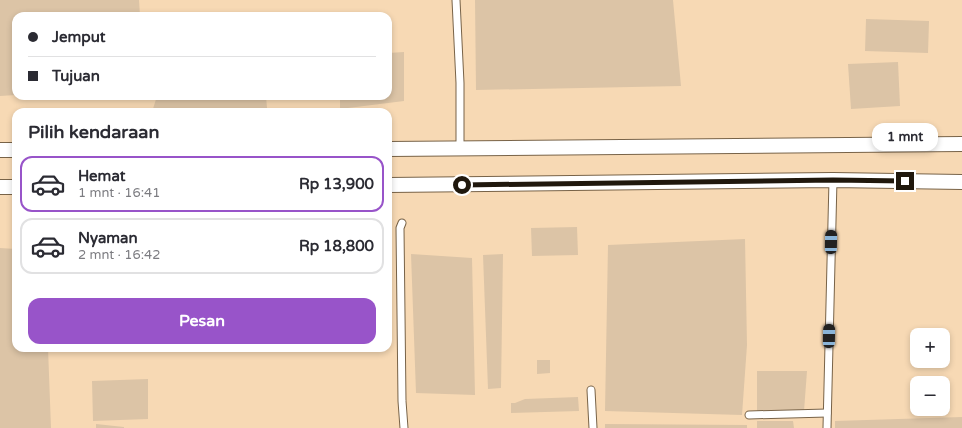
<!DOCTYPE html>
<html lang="id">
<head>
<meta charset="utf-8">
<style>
	:root { --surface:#fff; --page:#f2f2f3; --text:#2b2b33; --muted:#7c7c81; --line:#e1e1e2; --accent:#9854c9 }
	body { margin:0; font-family:"Varela Round",sans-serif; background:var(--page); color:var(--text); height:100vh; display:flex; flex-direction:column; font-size:15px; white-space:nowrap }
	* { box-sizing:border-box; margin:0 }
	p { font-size:13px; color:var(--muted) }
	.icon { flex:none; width:22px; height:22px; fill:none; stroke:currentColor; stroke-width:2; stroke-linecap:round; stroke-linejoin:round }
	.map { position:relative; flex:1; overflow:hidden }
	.side { position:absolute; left:12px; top:108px; width:380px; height:244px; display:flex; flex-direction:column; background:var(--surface); border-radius:12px; box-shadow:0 2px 6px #0003 }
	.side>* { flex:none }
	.guide { position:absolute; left:12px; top:12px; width:380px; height:88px; border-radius:12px; box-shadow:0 2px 6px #0003; display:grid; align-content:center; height:88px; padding:0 16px; background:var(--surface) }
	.tools { position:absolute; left:910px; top:328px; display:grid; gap:8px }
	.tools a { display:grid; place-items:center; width:40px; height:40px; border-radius:8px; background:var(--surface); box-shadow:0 2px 6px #0003; font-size:20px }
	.end { position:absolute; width:18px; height:18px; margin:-9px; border:5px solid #20180d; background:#fff; box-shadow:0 0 0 2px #fff }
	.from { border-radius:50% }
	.bubble { position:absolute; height:28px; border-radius:12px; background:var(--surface); box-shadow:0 2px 6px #0003; font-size:13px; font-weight:700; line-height:28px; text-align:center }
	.car { position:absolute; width:12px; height:24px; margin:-12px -6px; border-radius:5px; box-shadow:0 0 3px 1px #0007; background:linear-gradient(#222 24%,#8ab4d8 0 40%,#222 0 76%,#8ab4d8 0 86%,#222 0) }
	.guide b { display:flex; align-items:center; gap:14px; height:38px; font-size:15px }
	.guide b+b { border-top:1px solid var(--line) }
	.guide i { width:10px; height:10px; background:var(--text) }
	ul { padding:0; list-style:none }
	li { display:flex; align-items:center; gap:12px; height:56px; margin:0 8px 6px; padding:0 8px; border:2px solid var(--line); border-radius:12px }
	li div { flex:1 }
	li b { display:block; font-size:15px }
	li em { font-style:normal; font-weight:700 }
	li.on { border-color:var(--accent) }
	li>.icon { width:36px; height:36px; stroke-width:1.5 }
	h2 { padding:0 16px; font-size:18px; line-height:48px }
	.primary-button { display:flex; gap:8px; margin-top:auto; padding:8px 16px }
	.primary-button a { flex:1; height:46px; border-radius:12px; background:var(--accent); color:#fff; font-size:16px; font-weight:700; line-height:46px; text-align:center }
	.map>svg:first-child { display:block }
	.built { fill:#f7d9b4; fill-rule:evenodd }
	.building { fill:#dcc4a6 }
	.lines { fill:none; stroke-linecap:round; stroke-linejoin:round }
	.service-casing { stroke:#786348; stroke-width:9 }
	.minor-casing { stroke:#786348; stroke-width:16 }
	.service { stroke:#fff; stroke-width:7 }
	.minor { stroke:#fff; stroke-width:14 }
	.route { stroke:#20180d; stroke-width:5 }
</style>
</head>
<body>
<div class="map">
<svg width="962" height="428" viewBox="0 0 962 428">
	<rect width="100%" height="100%" fill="#fce3c5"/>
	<path class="built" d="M 0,0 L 962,0 L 962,428 L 0,428 ZM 16,16 L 388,16 L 388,96 L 16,96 ZM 16,112 L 388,112 L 388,348 L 16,348 ZM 917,335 L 943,335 L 943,361 L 917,361 ZM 917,383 L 943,383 L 943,409 L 917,409 Z"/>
	<g class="building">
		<path d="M 0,0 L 139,0 L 140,16 L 16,16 L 16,95 L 0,96 Z"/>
		<path d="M 475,0 L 673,0 L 681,86 L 476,90 Z"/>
		<path d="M 866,19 L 929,21 L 928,53 L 865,51 Z"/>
		<path d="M 404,52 L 404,101 L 340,109 L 340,96 L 388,96 L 388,53 Z"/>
		<path d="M 898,62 L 900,106 L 851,109 L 848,64 Z"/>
		<path d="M 157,96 L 266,96 L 267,108 L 214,112 L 152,112 Z"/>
		<path d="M 577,227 L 578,255 L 532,256 L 531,228 Z"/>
		<path d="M 745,239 L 747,345 L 742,415 L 605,411 L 608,245 Z"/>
		<path d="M 0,248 L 16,249 L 16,348 L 48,348 L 51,428 L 0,428 Z"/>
		<path d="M 411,254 L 472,258 L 475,395 L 416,393 Z"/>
		<path d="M 503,254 L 501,388 L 488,389 L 483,255 Z"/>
		<path d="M 537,360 L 550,360 L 550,373 L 537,374 Z"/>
		<path d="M 757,371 L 807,371 L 804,411 L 757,413 Z"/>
		<path d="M 148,379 L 148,419 L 93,421 L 92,381 Z"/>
		<path d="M 578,397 L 579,411 L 511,413 L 511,403 L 515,403 L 525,399 Z"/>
		<path d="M 962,417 L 962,428 L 835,428 L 835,421 Z"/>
		<path d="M 757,421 L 793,421 L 794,428 L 757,428 Z"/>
		<path d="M 96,424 L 124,427 L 124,428 L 96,428 Z"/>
		<path d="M 605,424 L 747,425 L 747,428 L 605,428 Z"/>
	</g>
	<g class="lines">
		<g class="service-casing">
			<g id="service">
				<path d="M 456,0 L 460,83 L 460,149"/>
				<path d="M 402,223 L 400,228 L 402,401 L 404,428"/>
				<path d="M 591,390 L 593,428"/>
				<path d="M 749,415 L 827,413"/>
				<path d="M 827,428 L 833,180"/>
			</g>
		</g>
		<g class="minor-casing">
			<g id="minor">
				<path d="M 388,149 L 962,144"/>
				<path d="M 0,150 L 16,150"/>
				<path d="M 388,185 L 833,180 L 962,182"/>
				<path d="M 0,187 L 16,187"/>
			</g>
		</g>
		<use href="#service" class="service"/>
		<use href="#minor" class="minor"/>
	</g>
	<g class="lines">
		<path class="route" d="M 462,185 L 833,180 L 905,181"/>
	</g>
</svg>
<div class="tools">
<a>+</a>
<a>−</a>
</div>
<i class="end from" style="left:462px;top:185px"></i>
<i class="end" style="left:905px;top:181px"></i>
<div class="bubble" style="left:872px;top:123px;width:66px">1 mnt</div>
<i class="car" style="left:831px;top:242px;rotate:1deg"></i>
<i class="car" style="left:829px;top:336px;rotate:1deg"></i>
<div class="guide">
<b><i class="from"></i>Jemput</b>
<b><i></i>Tujuan</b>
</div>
<section class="side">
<h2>Pilih kendaraan</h2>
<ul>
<li class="on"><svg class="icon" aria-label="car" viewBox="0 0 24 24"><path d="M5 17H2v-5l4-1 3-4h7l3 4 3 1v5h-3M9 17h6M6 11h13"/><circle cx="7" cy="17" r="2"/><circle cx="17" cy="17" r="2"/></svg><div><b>Hemat</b><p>1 mnt · 16:41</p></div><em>Rp 13,900</em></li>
<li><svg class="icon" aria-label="car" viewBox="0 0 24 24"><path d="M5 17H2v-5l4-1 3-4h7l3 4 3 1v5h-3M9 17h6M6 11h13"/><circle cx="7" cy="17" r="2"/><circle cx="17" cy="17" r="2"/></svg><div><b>Nyaman</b><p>2 mnt · 16:42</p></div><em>Rp 18,800</em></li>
</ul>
<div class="primary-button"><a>Pesan</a></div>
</section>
</div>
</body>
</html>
